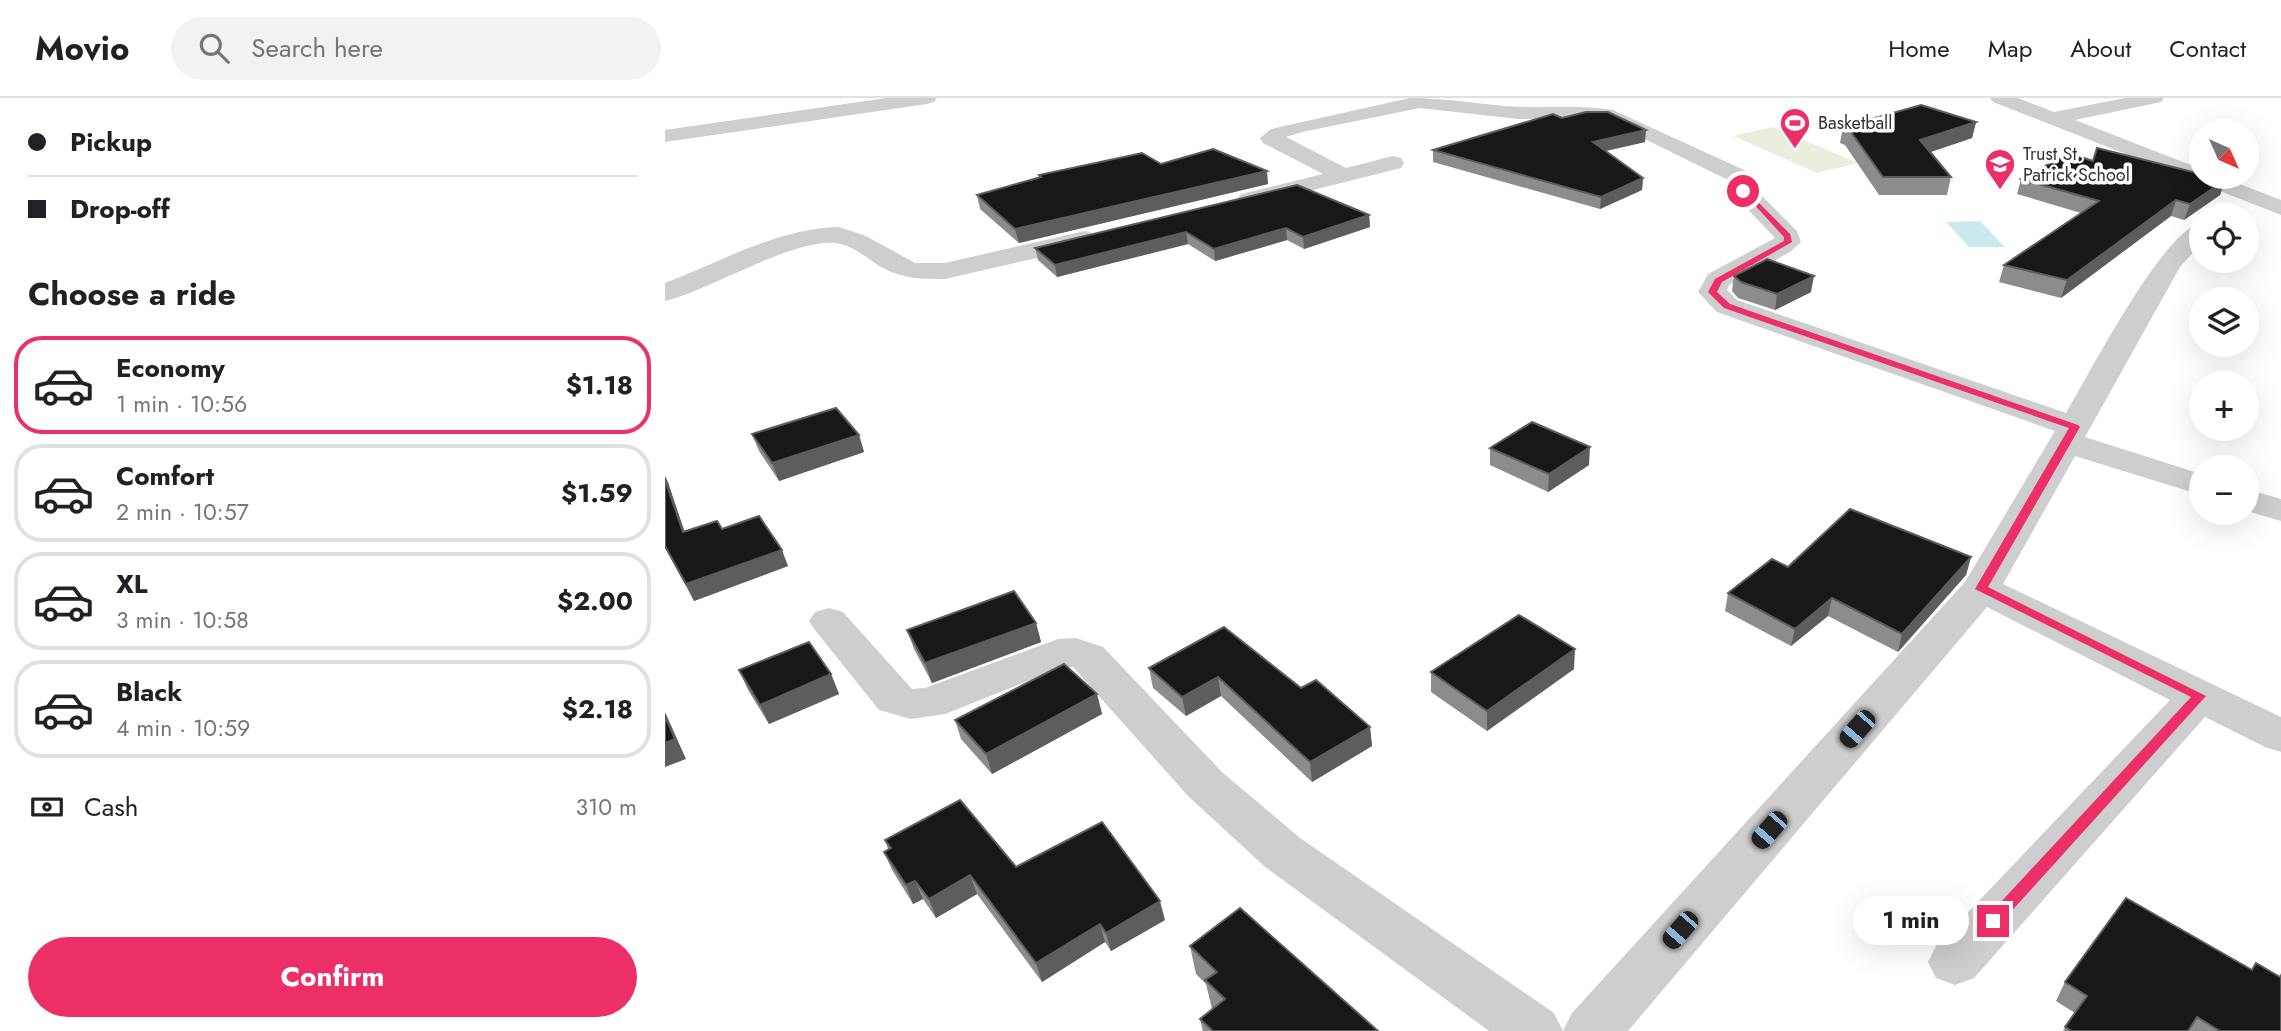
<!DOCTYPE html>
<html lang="en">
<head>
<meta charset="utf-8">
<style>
	:root { --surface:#fff; --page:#f2f2f2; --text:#202124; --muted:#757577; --line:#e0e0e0; --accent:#ec2f67 }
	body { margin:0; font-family:Jost,sans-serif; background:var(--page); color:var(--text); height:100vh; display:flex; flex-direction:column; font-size:26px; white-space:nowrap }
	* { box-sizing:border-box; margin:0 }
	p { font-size:23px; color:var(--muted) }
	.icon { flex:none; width:38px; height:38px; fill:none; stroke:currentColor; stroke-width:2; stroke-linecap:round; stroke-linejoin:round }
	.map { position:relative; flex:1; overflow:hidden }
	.sheet { display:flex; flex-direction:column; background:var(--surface); width:665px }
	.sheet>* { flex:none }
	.banner { display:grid; align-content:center; height:154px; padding:0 28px; background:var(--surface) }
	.needle { width:46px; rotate:135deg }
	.fabs { position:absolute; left:1524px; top:21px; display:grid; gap:14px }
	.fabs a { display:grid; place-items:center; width:70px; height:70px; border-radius:50%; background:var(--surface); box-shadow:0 7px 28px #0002; font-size:35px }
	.end { position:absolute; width:32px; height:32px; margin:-16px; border:9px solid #ec2f67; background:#fff; box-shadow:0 0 0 4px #fff }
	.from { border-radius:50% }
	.bubble { position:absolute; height:49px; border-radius:24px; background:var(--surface); box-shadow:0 7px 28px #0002; font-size:23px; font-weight:700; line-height:49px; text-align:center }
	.car { position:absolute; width:21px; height:42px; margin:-21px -10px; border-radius:9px; box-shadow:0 0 5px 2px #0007; background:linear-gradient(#222 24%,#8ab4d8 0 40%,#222 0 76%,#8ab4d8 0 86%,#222 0) }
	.banner b { display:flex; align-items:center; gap:24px; height:66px; font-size:26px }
	.banner b+b { border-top:2px solid var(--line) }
	.banner i { width:18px; height:18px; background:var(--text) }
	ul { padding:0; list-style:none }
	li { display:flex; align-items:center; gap:21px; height:98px; margin:0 14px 10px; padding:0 14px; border:4px solid var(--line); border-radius:28px }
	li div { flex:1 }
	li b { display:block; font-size:26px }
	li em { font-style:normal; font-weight:700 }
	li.selected { border-color:var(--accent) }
	li>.icon { width:63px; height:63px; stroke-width:1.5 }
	h2 { padding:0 28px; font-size:32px; line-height:84px }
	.pay { display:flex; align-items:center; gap:18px; height:77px; padding:0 28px; font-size:26px }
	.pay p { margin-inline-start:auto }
	.action { display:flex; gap:14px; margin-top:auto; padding:14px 28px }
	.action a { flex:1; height:80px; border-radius:42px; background:var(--accent); color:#fff; font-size:28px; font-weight:700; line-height:80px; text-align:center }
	header { display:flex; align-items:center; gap:42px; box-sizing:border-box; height:98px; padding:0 35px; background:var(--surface); border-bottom:2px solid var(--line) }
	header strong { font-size:33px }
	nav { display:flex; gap:38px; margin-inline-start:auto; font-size:24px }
	.search { width:490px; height:63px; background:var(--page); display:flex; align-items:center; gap:18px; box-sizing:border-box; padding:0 24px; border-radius:38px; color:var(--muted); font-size:26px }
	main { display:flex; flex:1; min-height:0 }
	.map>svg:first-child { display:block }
	.green { fill:#eaeedf }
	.water { fill:#cbe8ee }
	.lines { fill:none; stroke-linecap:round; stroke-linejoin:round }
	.minor { fill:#cecece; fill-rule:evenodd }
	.wall { fill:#8c8c8c }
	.shaded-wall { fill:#5d5d5d }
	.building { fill:#181818; stroke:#5d5d5d; stroke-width:2 }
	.route { fill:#ec2f67 }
	.labels { text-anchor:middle; stroke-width:7; stroke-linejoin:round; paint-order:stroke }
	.far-poi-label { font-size:18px; fill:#313131; stroke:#fff; text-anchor:start }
</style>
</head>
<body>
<header>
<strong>Movio</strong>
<div class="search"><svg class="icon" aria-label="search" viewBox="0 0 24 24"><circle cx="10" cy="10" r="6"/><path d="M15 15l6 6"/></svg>Search here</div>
<nav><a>Home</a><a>Map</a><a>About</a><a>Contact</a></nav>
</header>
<main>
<section class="sheet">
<div class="banner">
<b><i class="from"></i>Pickup</b>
<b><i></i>Drop-off</b>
</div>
<h2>Choose a ride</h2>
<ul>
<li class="selected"><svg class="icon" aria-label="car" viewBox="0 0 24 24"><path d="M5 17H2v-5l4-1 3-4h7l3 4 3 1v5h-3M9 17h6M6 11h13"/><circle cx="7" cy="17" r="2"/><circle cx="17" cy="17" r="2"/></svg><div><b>Economy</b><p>1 min · 10:56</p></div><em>$1.18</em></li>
<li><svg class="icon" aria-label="car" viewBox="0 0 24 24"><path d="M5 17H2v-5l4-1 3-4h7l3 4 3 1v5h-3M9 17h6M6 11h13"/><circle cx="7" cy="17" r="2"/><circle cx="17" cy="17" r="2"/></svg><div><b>Comfort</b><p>2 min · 10:57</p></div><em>$1.59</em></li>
<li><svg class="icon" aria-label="car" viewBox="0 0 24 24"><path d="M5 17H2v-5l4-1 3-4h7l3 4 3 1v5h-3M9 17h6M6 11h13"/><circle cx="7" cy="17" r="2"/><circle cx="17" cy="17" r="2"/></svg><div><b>XL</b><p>3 min · 10:58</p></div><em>$2.00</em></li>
<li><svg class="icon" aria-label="car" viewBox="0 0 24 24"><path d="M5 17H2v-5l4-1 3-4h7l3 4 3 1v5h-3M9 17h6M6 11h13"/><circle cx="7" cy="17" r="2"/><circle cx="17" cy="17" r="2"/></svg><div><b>Black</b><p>4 min · 10:59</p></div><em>$2.18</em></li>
</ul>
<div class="pay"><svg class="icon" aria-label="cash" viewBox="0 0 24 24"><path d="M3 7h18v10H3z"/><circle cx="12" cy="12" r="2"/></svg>Cash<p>310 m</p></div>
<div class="action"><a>Confirm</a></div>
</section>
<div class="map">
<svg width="1616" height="933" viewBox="0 0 1616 933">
	<rect width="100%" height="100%" fill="#fff"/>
	<path class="green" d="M 1108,29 L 1193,65 L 1152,75 L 1068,38 Z"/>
	<path class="water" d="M 1315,123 L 1340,149 L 1304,149 L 1281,124 Z"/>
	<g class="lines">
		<g class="minor">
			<path d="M 221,0 L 272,0 L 269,4 L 262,6 L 0,44 L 0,32 Z"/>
			<path d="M 745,0 C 782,0 818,7 855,9 C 886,10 917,7 948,12 L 1079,72 L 1090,84 L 1090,91 L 1132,133 L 1136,144 L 1125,154 L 1064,187 L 1062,192 L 1072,202 L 1401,315 C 1424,277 1498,132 1536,125 L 1536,146 L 1515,169 L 1420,339 L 1536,376 L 1536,397 L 1410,358 L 1338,486 L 1616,619 L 1616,654 L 1600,649 L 1540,619 L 1309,880 L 1290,887 L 1271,880 L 1263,864 L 1271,848 L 1505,602 L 1322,509 L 963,933 L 898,933 L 907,915 L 1300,484 L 1390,333 L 1052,214 L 1033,194 L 1043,176 L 1110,140 L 1070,98 L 1063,82 L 943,23 L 928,21 L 853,21 L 755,10 L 637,34 L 621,39 L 681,70 L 728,58 L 736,60 L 739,65 L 736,70 L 584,108 L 576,106 L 572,101 L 576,96 L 658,76 L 598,45 L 595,40 L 606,31 Z"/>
			<path d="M 1325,0 L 1353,0 L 1389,14 L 1460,0 L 1499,0 L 1496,4 L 1410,22 L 1536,71 L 1536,79 L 1557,79 L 1616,102 L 1616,117 L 1328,4 Z"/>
			<path d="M 174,129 L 201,138 L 250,165 L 280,165 L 420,133 L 429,136 L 433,141 L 429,146 L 420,149 L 280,181 C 258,181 238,181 218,170 C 204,162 188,147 171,145 C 128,140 46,192 0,203 L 0,185 C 55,164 114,130 174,129 Z"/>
			<path d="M 1582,391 L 1616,401 L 1616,423 L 1582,413 Z"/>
			<path d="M 164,510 L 178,514 L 247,591 L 260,590 L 393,541 L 411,540 L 438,549 L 557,674 L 635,740 L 889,915 L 898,933 L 824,933 L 599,768 L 523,698 L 408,569 L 398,569 L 280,616 L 246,621 L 214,612 L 150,532 L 144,523 L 150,514 Z"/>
		</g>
	</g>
	<g class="wall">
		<path d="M 897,20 L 980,44 L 941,53 L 978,80 L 977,92 L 935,111 L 768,64 L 768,52 Z"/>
		<path d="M 1311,24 L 1307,40 L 1265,54 L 1286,79 L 1282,97 L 1214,97 L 1180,47 L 1175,45 L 1178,29 Z"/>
		<path d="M 1428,63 L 1560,82 L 1555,97 L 1519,122 L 1506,118 L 1396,200 L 1334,184 L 1339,167 L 1416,115 L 1352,96 L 1356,81 Z"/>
		<path d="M 496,66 L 603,86 L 354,145 L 315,111 L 312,97 L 374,80 L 374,77 Z"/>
		<path d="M 632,87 L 704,117 L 705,129 L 639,151 L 622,142 L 550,163 L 523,146 L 392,179 L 373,162 L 370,150 Z"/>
		<path d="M 1069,178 L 1146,194 L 1110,212 L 1073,200 L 1067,193 Z"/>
		<path d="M 87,336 L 194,337 L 199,354 L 114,383 L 94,353 Z"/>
		<path d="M 825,350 L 924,367 L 883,394 L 825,367 Z"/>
		<path d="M 0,378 L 20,434 L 57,431 L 123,468 L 29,503 L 0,450 Z"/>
		<path d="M 1306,459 L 1301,477 L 1233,554 L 1163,518 L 1126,548 L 1060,513 L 1063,495 L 1123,469 Z"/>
		<path d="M 371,525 L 376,544 L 267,585 L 249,551 L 242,532 Z"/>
		<path d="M 484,570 L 636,590 L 705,629 L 707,648 L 647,684 L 556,598 L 521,618 L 488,590 Z"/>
		<path d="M 909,571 L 822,633 L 766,594 L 766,574 Z"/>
		<path d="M 74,572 L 166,576 L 174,596 L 104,626 L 83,592 Z"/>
		<path d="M 432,596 L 437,616 L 327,676 L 296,641 L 290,622 Z"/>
		<path d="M 220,742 L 351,769 L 500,822 L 446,853 L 440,844 L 377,884 L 312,796 L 271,820 L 258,801 L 248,806 L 227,772 L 219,754 L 223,751 Z"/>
		<path d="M 525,848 L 713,933 L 538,933 L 535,921 L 547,911 L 541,886 L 531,876 Z"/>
		<path d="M 1587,872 L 1614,879 L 1616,875 L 1616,933 L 1398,933 L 1410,915 L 1391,903 L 1400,884 Z"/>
	</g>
	<g class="shaded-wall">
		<path d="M 1311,24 L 1307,40 L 1251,59 L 1255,42 Z"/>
		<path d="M 981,32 L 980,44 L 927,56 L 928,44 Z"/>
		<path d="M 602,73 L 603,86 L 354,145 L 350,131 Z"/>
		<path d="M 978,80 L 977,92 L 935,111 L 936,99 Z"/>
		<path d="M 1560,82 L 1555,97 L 1519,122 L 1525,106 Z"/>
		<path d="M 1511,102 L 1506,118 L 1396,200 L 1402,182 Z"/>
		<path d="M 704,117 L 705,129 L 639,151 L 638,139 Z"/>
		<path d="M 621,130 L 622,142 L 550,163 L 549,151 Z"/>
		<path d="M 521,134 L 523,146 L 392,179 L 390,167 Z"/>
		<path d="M 1149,178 L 1146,194 L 1110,212 L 1112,196 Z"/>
		<path d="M 194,337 L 199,354 L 114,383 L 107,365 Z"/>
		<path d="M 925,349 L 924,367 L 883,394 L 884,376 Z"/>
		<path d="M 0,378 L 3,384 L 25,451 L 18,434 L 0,382 Z"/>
		<path d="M 117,452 L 123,468 L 29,503 L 21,486 Z"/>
		<path d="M 1306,459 L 1301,477 L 1233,554 L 1237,536 Z"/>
		<path d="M 1167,500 L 1163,518 L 1126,548 L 1130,531 Z"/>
		<path d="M 371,525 L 376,544 L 267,585 L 260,565 Z"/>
		<path d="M 910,551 L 909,571 L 822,633 L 822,613 Z"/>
		<path d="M 166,576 L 174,596 L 104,626 L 95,607 Z"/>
		<path d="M 553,579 L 556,598 L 521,618 L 517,599 Z"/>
		<path d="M 432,596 L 437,616 L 327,676 L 321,656 Z"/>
		<path d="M 0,614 L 21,661 L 0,669 Z"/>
		<path d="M 705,629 L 707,648 L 647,684 L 645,664 Z"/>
		<path d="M 305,777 L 312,796 L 271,820 L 264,801 Z"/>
		<path d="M 250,783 L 258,801 L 248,806 L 241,787 Z"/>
		<path d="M 495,803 L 500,822 L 446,853 L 441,835 Z"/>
		<path d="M 435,826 L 440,844 L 377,884 L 371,865 Z"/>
	</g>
	<g class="building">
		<path d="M 1256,7 L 1311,24 L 1255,42 L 1286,79 L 1218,79 L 1183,30 L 1178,29 Z"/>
		<path d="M 921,14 L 943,14 L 981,32 L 928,44 L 978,80 L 936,99 L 768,52 L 888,16 L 897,20 Z"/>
		<path d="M 1432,50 L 1536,76 L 1536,79 L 1548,79 L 1560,82 L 1525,106 L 1511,102 L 1402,182 L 1339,167 L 1434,103 L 1356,81 L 1404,55 L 1428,63 Z"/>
		<path d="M 548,51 L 602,73 L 350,131 L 312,97 L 376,79 L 374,77 L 477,55 L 496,66 Z"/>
		<path d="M 632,87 L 704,117 L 638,139 L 621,130 L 549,151 L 521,134 L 390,167 L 370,150 Z"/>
		<path d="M 1102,161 L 1149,178 L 1112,196 L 1076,184 L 1069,178 Z"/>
		<path d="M 171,310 L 194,337 L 107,365 L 87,336 Z"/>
		<path d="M 867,324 L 925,349 L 884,376 L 825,350 Z"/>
		<path d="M 0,382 L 18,434 L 52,423 L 57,431 L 94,418 L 117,452 L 21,486 L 0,448 Z"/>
		<path d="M 1185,411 L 1306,459 L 1237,536 L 1167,500 L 1130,531 L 1063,495 L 1107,461 L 1123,469 Z"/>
		<path d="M 349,493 L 371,525 L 260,565 L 242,532 Z"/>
		<path d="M 854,517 L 910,551 L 822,613 L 766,574 Z"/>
		<path d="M 559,529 L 636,590 L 651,582 L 705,629 L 645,664 L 553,579 L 517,599 L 484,570 Z"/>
		<path d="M 144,544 L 166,576 L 95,607 L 74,572 Z"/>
		<path d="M 399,566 L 432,596 L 321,656 L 290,622 Z"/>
		<path d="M 0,618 L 10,641 L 0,645 Z"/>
		<path d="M 295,702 L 351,769 L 437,724 L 495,803 L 441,835 L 435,826 L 371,865 L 305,777 L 264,801 L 250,783 L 241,787 L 219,754 L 226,750 L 220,742 Z"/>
		<path d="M 1461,800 L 1587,872 L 1591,865 L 1615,879 L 1616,878 L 1616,933 L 1555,933 L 1532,919 L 1523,933 L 1407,933 L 1400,929 L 1422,898 L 1400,884 Z"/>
		<path d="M 575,810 L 713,933 L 548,933 L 535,921 L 560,901 L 540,882 L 552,874 L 525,848 Z"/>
	</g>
	<path class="route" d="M 1075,91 L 1080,91 L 1125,136 L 1127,144 L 1057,184 L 1052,194 L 1065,206 L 1413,327 L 1415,329 L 1323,489 L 1541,598 L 1333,828 L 1322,828 L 1320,823 L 1322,819 L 1526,599 L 1310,491 L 1404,330 L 1059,210 L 1043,194 L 1050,181 L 1119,143 L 1119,139 Z"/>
	<defs>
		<g id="stadium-pin" transform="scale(1.575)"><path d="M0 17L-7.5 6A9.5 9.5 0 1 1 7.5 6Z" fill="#ec2f67" stroke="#fff"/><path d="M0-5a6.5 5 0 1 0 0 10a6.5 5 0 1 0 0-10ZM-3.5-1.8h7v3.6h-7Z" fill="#fff"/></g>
		<g id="school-pin" transform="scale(1.575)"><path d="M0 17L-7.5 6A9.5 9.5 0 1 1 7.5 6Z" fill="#ec2f67" stroke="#fff"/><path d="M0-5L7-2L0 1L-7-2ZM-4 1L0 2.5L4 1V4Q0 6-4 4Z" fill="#fff"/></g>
	</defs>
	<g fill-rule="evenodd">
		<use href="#stadium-pin" x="1130" y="25"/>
		<use href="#school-pin" x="1335" y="66"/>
	</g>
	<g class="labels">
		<g class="far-poi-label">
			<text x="1153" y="31">Basketball</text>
			<text x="1358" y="62">Trust St.<tspan x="1358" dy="21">Patrick School</tspan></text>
		</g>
	</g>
</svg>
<div class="fabs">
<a><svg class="needle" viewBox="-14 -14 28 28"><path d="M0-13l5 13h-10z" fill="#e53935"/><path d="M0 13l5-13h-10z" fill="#757577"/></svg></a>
<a><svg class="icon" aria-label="locate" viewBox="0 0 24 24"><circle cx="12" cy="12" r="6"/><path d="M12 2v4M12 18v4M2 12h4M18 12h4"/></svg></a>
<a><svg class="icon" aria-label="layers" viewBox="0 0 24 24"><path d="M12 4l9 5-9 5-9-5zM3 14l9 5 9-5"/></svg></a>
<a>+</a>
<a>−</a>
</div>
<i class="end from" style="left:1078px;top:93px"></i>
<i class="end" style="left:1328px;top:823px"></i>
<div class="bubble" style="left:1188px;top:798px;width:116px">1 min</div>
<i class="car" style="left:1192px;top:631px;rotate:221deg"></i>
<i class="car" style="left:1104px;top:732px;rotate:221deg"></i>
<i class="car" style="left:1015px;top:832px;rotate:221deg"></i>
</div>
</main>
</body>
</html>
